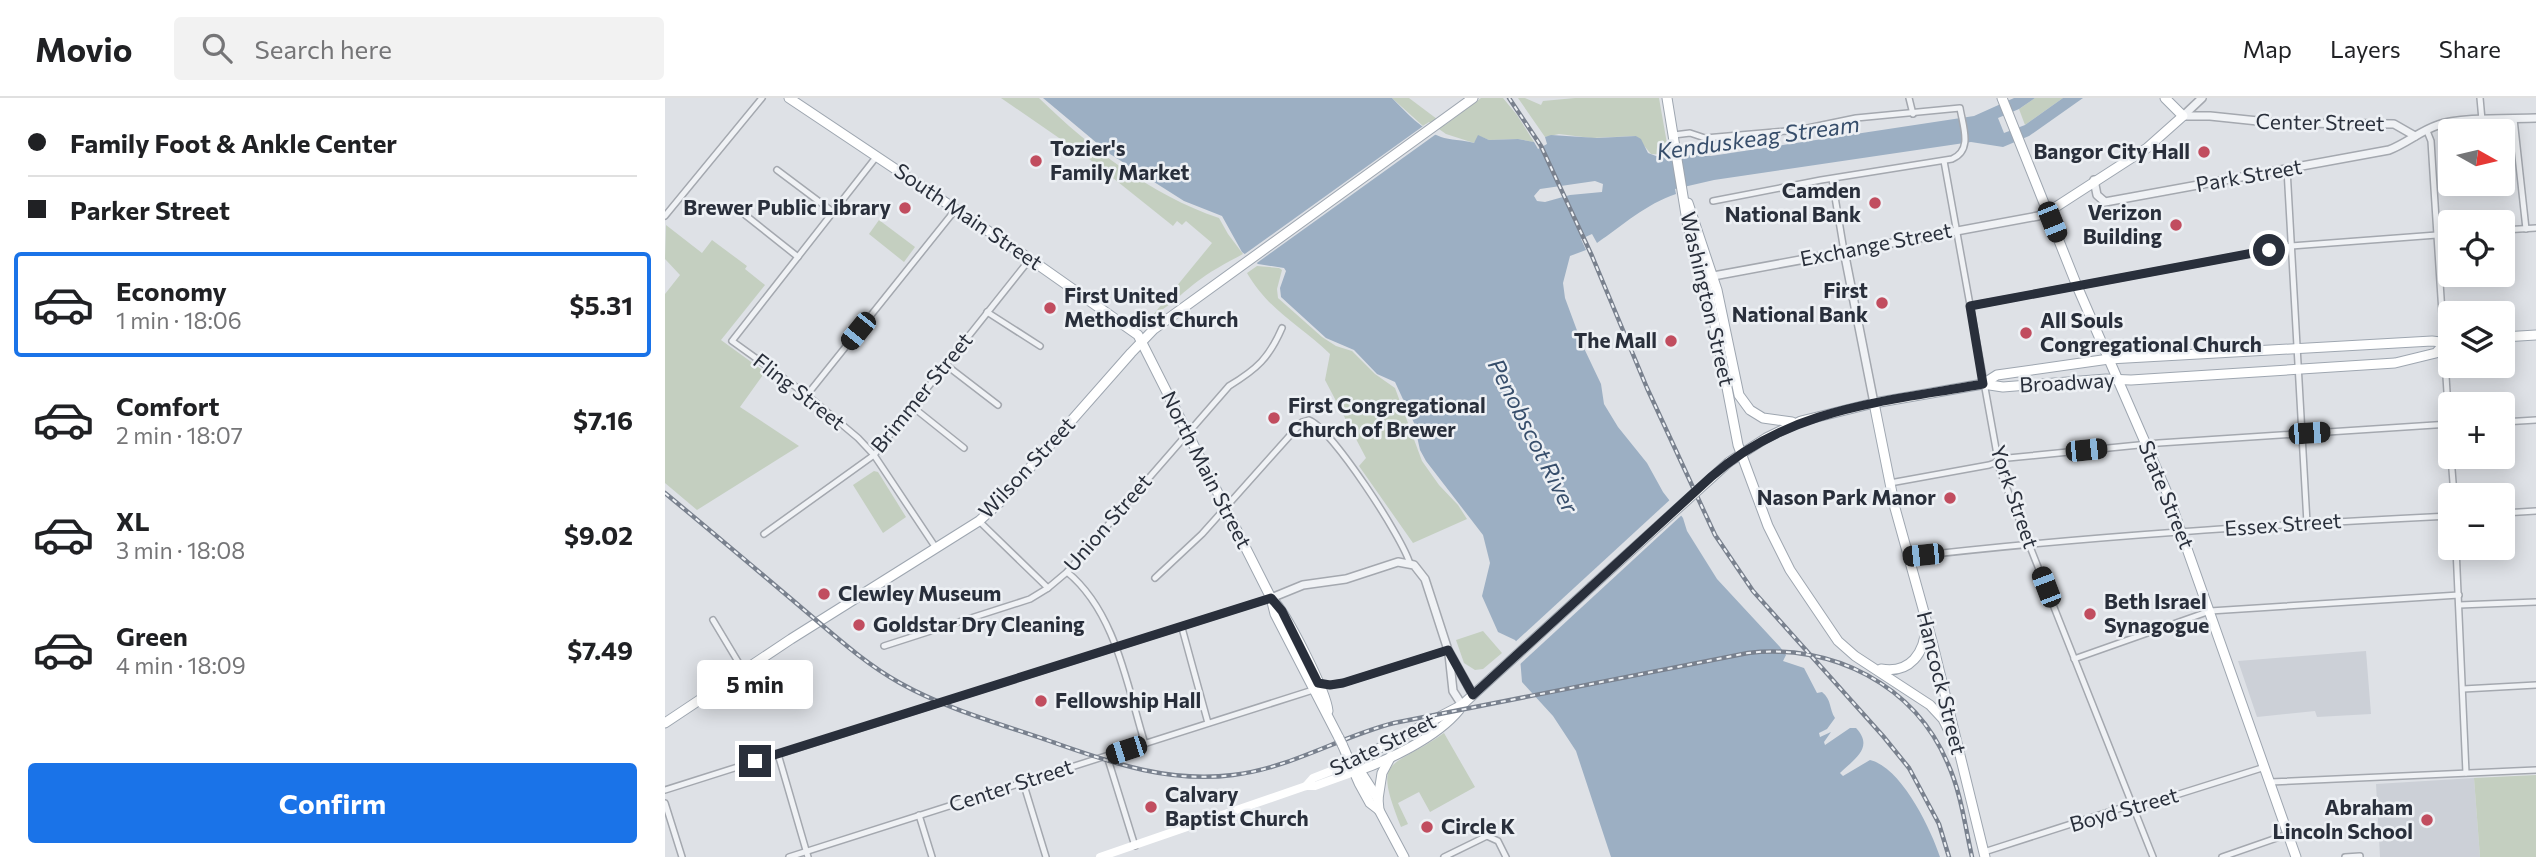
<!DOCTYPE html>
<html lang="en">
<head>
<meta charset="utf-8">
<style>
	:root { --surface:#fff; --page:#f2f2f2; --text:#202124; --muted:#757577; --line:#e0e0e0; --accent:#1a73e8 }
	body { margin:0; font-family:Commissioner,sans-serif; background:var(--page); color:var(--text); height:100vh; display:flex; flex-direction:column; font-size:26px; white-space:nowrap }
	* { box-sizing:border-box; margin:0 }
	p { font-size:23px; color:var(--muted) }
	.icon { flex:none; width:38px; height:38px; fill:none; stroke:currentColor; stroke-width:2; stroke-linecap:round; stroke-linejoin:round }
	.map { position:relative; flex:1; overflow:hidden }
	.panel { display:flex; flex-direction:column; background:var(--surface); width:665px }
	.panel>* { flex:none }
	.guide { display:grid; align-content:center; height:154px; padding:0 28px; background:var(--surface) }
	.needle { width:46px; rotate:98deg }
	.controls { position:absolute; left:1773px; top:21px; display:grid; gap:14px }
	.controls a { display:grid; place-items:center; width:77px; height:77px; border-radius:7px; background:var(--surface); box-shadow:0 4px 18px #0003; font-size:35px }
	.end { position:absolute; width:32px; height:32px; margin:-16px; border:9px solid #292f3b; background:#fff; box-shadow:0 0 0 4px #fff }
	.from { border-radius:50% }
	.bubble { position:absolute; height:49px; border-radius:7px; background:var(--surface); box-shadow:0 4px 18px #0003; font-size:23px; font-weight:700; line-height:49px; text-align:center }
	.car { position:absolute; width:21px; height:42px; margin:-21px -10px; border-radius:9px; box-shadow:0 0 5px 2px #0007; background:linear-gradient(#222 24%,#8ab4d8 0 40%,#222 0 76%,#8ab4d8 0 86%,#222 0) }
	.guide b { display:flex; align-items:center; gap:24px; height:66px; font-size:26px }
	.guide b+b { border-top:2px solid var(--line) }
	.guide i { width:18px; height:18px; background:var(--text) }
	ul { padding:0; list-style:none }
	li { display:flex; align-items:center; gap:21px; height:105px; margin:0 14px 10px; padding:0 14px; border:4px solid transparent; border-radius:7px }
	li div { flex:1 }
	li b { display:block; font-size:26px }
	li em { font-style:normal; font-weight:700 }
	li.on { border-color:var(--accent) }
	li>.icon { width:63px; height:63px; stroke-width:1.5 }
	.button { display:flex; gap:14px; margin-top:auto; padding:14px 28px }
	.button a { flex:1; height:80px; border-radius:7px; background:var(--accent); color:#fff; font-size:28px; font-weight:700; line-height:80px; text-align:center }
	header { display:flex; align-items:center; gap:42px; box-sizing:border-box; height:98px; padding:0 35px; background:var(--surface); border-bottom:2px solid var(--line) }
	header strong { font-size:33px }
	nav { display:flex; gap:38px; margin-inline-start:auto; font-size:24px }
	.search { width:490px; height:63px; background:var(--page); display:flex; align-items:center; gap:18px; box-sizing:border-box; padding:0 24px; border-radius:7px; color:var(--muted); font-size:26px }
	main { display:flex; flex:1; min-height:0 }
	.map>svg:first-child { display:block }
	.built { fill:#ccd0d7 }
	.green { fill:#c4cfc0 }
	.water { fill:#9cafc3; fill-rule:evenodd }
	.pier { fill:#dee1e6 }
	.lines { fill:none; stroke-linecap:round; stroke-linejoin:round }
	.minor-casing { stroke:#a4a8af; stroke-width:8 }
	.tertiary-casing { stroke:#a4a8af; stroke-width:10 }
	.primary-casing { stroke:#9ea6b0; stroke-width:11 }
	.minor { stroke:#f0f2f5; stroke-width:5 }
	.tertiary { stroke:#f0f2f5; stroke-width:7 }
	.secondary { stroke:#fff; stroke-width:8 }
	.primary { stroke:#fff; stroke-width:9 }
	.rail-casing { stroke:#79818e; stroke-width:4.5 }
	.rail { stroke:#edf0f4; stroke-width:2; stroke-dasharray:5; stroke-linecap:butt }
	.primary-bridge-casing { stroke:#9ea6b0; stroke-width:11; stroke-linecap:butt }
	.primary-bridge { stroke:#fff; stroke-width:9 }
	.route { stroke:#292f3b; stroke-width:9 }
	.poi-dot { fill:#c14d5f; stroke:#edf0f4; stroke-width:2.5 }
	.labels { text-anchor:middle; stroke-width:5; stroke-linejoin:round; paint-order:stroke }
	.street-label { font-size:21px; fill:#292f3b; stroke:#edf0f4 }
	.poi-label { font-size:21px; font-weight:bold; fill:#292f3b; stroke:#edf0f4; text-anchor:start }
	.water-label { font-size:23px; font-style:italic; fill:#374e6b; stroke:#edf0f4 }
</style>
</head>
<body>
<header>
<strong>Movio</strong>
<div class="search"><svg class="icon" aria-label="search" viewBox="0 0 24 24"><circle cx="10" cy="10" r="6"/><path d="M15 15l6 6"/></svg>Search here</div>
<nav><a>Map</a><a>Layers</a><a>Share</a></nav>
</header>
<main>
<section class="panel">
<div class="guide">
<b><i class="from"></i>Family Foot &amp; Ankle Center</b>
<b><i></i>Parker Street</b>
</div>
<ul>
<li class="on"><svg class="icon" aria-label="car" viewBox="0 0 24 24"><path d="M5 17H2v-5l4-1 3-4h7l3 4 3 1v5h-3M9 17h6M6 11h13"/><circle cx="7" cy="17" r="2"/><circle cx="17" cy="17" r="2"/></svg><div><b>Economy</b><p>1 min · 18:06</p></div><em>$5.31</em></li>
<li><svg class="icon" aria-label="car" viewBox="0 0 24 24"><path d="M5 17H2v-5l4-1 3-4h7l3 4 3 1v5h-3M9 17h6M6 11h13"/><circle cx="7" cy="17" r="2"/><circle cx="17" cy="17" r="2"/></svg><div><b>Comfort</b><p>2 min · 18:07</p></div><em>$7.16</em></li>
<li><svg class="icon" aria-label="car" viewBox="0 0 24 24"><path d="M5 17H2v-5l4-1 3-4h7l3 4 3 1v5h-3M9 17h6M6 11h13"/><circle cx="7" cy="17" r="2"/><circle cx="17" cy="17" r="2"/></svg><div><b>XL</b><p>3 min · 18:08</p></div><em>$9.02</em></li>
<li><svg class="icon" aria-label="car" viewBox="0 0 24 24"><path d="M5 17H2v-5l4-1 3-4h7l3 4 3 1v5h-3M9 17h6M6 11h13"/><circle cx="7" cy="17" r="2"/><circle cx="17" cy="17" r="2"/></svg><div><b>Green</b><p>4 min · 18:09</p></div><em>$7.49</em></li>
</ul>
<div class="button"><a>Confirm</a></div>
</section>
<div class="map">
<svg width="1871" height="759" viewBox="0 0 1871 759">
	<rect width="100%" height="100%" fill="#dee1e6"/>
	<g class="built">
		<path d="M 1701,553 L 1706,616 L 1652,619 L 1650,613 L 1592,619 L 1573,563 Z"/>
		<path d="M 1809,680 L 1815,759 L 1715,759 L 1711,686 Z"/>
	</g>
	<g class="green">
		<path d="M 336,0 L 374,0 C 425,50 486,97 554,120 L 563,136 L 578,156 C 561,165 544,174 529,186 C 515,197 504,209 488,217 L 547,145 L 521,123 L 517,127 L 512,123 L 508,128 L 423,60 Z"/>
		<path d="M 727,0 L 744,0 L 780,27 L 816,0 L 838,0 L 852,17 L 869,44 L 853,41 L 824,42 L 814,38 L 809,45 L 781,36 L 764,24 L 758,28 Z"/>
		<path d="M 853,0 L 860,0 L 876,7 L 878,3 L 910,0 L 994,0 L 1004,57 L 986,56 L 971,38 L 926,40 L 894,36 L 880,39 Z"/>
		<path d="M 1370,0 L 1398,0 L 1360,27 L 1354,11 Z"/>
		<path d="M 214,122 L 250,149 L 239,164 L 204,136 Z"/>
		<path d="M 1,127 L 37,155 L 47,142 L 82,168 L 80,171 L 100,187 L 56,242 L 100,274 L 75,309 L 134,348 L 32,412 L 0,385 L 0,196 L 15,177 L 0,161 Z"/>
		<path d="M 592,168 L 614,170 L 617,172 L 612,191 L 613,200 L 657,239 L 671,248 L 687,253 L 710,276 L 730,290 L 757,363 L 774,387 L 793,407 L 802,421 L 748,445 L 694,368 L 701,360 L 660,282 L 665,256 C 634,226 605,214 582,175 Z"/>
		<path d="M 209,373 L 213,374 L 241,419 L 218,435 L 188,387 Z"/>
		<path d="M 818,533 L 837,555 L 818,571 L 810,572 L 799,565 L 791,542 Z"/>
		<path d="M 779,635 L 810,689 L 765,714 L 754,694 L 733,705 L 743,726 L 736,729 C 707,656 725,673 779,635 Z"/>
		<path d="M 1871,677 L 1871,759 L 1815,759 L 1809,680 Z"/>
	</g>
	<path class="water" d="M 378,0 L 727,0 C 741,14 757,32 776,39 C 784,42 799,42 809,45 L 813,37 L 824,42 L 853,41 L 869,44 L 873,51 L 882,46 L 880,39 L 886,37 L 932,40 L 971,38 L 976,41 L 983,55 L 991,58 L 1004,57 L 1005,60 L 1025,57 L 1046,58 L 1309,18 L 1349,0 L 1370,0 L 1354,11 L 1333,20 L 1339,35 L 1360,27 L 1398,0 L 1418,0 L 1364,38 L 1338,49 L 1306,44 L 1049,82 L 1010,91 L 1011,96 C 981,106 958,127 932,145 L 927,136 L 916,141 L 921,152 L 905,158 L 898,185 L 900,200 L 917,246 L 936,286 L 939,306 L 953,329 L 982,365 L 998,394 L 1018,420 L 1022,433 L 1052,481 L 1115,549 L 1121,557 L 1118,563 L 1139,570 L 1152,595 L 1157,594 C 1167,602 1164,611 1170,620 L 1162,631 L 1154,635 L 1155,639 L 1166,634 L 1159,644 L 1160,647 L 1185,630 L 1191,630 C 1210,650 1188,662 1175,675 L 1178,678 L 1205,662 C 1236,669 1266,731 1275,759 L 946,759 L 911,653 L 888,618 L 857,584 L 854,547 L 850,542 L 833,534 L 817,498 L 825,465 L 818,437 L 761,363 L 755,352 L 749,325 L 730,284 L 712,276 L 689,252 L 661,240 L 616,199 L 615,190 L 621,173 L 619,170 L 593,166 L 577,154 L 557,118 L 519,103 L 445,56 ZM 930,83 L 938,86 L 937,94 L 905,97 L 880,104 L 872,103 L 869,98 L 875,91 Z"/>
	<g class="pier">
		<path d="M 761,26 L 774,34 L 589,167 L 577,158 Z"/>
		<path d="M 1008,399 L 1019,415 L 853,568 L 848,546 Z"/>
	</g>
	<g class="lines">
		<g class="minor-casing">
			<g id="minor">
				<path d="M 1244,0 L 1248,16"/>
				<path d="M 1815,0 L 1817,22"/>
				<path d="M 1849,21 L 1861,131"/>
				<path d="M 1762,33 L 1766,43 L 1785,341"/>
				<path d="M 1009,37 L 1025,35 L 1040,40 L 1133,32 L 1191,20 L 1295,10 C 1298,29 1308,52 1287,61 L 1156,82 L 1048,103"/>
				<path d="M 212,58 L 67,243 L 142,297 L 193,340 L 209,357 L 271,450"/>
				<path d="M 1279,63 L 1335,373 L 1488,759"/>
				<path d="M 1622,71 L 1642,425"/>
				<path d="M 112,72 L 168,114"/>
				<path d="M 1167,81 L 1179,153"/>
				<path d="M 79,116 L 133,159"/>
				<path d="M 0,118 L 97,0"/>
				<path d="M 1838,132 L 1871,130"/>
				<path d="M 1305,208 L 1626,148 L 1785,136"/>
				<path d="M 322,214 L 375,248"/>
				<path d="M 281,267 L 333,307"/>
				<path d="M 142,297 L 291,111"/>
				<path d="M 249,310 L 299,350"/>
				<path d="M 1838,324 L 1871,322"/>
				<path d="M 1786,359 L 1789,397"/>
				<path d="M 1225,385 L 1324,367 L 1343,360 L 1494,345 L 1785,326"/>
				<path d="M 1838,415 L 1871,413"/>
				<path d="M 314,423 L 383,490"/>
				<path d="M 99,436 L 209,357 L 365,161"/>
				<path d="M 1791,450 L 1801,675"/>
				<path d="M 1243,459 C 1423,438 1604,427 1785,418"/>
				<path d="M 402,474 C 451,514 462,588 480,646"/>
				<path d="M 490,480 L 537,436 L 637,324 L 644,322 C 666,330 738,440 745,466"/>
				<path d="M 1794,507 L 1871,504"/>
				<path d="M 48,522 L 78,572"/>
				<path d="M 517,530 L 543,625"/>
				<path d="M 219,548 L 365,501 L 383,490 L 402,474 L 564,288 C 592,271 604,260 617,230"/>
				<path d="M 1409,561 L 1545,513 L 1794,497"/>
				<path d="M 653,585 L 665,587 L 678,585 L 783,552"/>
				<path d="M 1798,591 L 1871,587"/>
				<path d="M 113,656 L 143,759"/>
				<path d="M 442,658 L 470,748"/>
				<path d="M 358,684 L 381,759"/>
				<path d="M 1605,684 L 1871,672"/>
				<path d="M 0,692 L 606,500"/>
				<path d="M 0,705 L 17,759"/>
				<path d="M 254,717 L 267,759"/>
				<path d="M 1319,754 L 1459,709 L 1476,708 L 1600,669"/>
				<path d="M 124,759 L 648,592"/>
				<path d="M 779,759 L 822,738 L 833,743 L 841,759"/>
				<path d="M 1557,759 L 1623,736"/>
				<path d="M 1680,759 L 1695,758"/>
			</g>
		</g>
		<g class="tertiary-casing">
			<g id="tertiary">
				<path d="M 1518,18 L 1545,18 L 1612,25 L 1729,26 L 1750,38"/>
				<path d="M 1518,18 L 1537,0"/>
				<path d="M 1429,82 L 1432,97 L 1440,104 L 1724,52 C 1742,45 1755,33 1773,27 C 1794,19 1846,21 1871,20"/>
				<path d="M 1179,153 L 1209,305"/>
				<path d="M 1043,179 L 1373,118 L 1383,114"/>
				<path d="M 606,500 L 638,487 L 681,481 L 733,464 L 749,467 L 760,481 L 783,552 L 808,597"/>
				<path d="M 784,556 L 788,593 L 797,607"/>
			</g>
		</g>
		<g class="primary-casing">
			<g id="primary">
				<path d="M 124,0 L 365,161 L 473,237 L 606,500 L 610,516 L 674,640"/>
				<path d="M 1002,0 L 1023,129 L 1044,196 L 1073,347 L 1103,428 L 1125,472 L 1173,543 L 1190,558 L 1265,607 L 1278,621 L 1292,649"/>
				<path d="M 1337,0 L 1412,188 L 1503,397 L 1631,759"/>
				<path d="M 1023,105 L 1052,192 L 1074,297 L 1085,312 L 1098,320 L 1127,324"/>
				<path d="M 1383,114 L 1482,50 L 1518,18 L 1500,0"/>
				<path d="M 1838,239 L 1871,237"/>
				<path d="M 1318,286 L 1332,277 L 1444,261 L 1767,243 L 1784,245"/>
				<path d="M 1209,305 L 1230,410 L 1267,543 L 1320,759"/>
				<path d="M 1064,364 L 1101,340 L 1136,323 L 1209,305 L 1318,286 L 1338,289 L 1441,281 L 1466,282 L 1730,265 L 1771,255 L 1779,246"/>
				<path d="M 607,501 C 622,516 661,593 663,613"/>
				<path d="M 1216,571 C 1245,576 1260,555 1261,528"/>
				<path d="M 0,625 L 126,541 L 314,423 L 334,405 L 466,255 L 489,231 L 808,0"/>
				<path d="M 677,646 L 694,685 L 705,705 L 714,712 L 739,759"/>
				<path d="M 686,665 L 797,607 L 926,489"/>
				<path d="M 693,670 L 713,701 L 714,712"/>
				<path d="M 689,674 C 722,663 771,640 794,612"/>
				<path d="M 713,701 L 717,675 L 726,658"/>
			</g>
		</g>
		<use href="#minor" class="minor"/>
		<use href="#tertiary" class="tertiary"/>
		<g class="secondary">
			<path d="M 641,688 L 648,680 L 686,665"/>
			<path d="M 435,759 L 641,688 L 650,688 L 689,674"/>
		</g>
		<use href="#primary" class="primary"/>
		<g class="rail-casing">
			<g id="rail">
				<path d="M 844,0 L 876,48 L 927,158 L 982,290 L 1050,437 L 1088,493 L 1218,638 L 1244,670 L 1274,726 L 1284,759"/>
				<path d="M 0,395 C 46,433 92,472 138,511 C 169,537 199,565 235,585 C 283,612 340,627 393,646 C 450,666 506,685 568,677 C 626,670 674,639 729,625 L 1083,555 C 1167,545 1250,587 1283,666 C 1296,695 1300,728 1307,759"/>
			</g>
		</g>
		<use href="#rail" class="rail"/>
		<g class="primary-bridge-casing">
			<g id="primary-bridge">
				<path d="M 926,489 L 1064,364"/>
				<path d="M 674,640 L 677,646"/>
			</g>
		</g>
		<use href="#primary-bridge" class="primary-bridge"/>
	</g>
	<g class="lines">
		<path class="route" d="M 90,663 L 606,500 L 617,513 L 653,585 L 665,587 L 678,585 L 783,552 L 808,597 L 1046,379 C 1125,309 1219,304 1318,286 L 1305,208 L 1604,152"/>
	</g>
	<g class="poi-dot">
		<circle cx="1539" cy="54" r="7"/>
		<circle cx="371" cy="63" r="7"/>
		<circle cx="1210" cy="105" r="7"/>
		<circle cx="240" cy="110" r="7"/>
		<circle cx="1511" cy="127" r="7"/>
		<circle cx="1217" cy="205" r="7"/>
		<circle cx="385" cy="210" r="7"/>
		<circle cx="1361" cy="235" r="7"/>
		<circle cx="1006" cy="243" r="7"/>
		<circle cx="609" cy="320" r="7"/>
		<circle cx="1285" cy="400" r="7"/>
		<circle cx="159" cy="496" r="7"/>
		<circle cx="1425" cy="516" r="7"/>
		<circle cx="194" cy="527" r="7"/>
		<circle cx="376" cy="603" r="7"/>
		<circle cx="486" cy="709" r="7"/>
		<circle cx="1762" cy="722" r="7"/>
		<circle cx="762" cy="729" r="7"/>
	</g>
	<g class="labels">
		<g class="street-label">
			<text transform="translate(1655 25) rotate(1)" y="7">Center Street</text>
			<text transform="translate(1584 78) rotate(-10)" y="7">Park Street</text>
			<text transform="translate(303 119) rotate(34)" y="7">South Main Street</text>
			<text transform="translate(1211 147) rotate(-11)" y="7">Exchange Street</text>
			<text transform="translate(1042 201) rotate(77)" y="7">Washington Street</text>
			<text transform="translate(1402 285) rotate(-3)" y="7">Broadway</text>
			<text transform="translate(134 294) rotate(38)" y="7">Fling Street</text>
			<text transform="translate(257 295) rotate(-51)" y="7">Brimmer Street</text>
			<text transform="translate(362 370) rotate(-47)" y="7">Wilson Street</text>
			<text transform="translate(541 372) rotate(63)" y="7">North Main Street</text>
			<text transform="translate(1501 397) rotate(68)" y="7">State Street</text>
			<text transform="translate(1349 399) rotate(71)" y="7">York Street</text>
			<text transform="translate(443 425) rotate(-49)" y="7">Union Street</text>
			<text transform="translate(1618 427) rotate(-4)" y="7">Essex Street</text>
			<text transform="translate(1276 585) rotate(76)" y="7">Hancock Street</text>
			<text transform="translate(718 647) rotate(-26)" y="7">State Street</text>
			<text transform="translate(346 688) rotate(-18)" y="7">Center Street</text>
			<text transform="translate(1459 712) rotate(-16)" y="7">Boyd Street</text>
		</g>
		<g class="poi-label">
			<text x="385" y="58">Tozier's<tspan x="385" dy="24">Family Market</tspan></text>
			<text x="1525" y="61" text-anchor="end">Bangor City Hall</text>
			<text x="1196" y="100" text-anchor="end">Camden<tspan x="1196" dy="24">National Bank</tspan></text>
			<text x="226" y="117" text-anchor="end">Brewer Public Library</text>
			<text x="1497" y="122" text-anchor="end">Verizon<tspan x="1497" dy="24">Building</tspan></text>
			<text x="1203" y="200" text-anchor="end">First<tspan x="1203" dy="24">National Bank</tspan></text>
			<text x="399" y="205">First United<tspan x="399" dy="24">Methodist Church</tspan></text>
			<text x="1375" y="230">All Souls<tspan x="1375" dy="24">Congregational Church</tspan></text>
			<text x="992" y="250" text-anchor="end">The Mall</text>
			<text x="623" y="315">First Congregational<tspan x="623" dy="24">Church of Brewer</tspan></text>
			<text x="1271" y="407" text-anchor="end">Nason Park Manor</text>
			<text x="173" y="503">Clewley Museum</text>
			<text x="1439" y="511">Beth Israel<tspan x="1439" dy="24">Synagogue</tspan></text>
			<text x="208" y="534">Goldstar Dry Cleaning</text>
			<text x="390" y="610">Fellowship Hall</text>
			<text x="500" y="704">Calvary<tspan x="500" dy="24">Baptist Church</tspan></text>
			<text x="1748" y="717" text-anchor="end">Abraham<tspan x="1748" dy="24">Lincoln School</tspan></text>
			<text x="776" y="736">Circle K</text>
		</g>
		<g class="water-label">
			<text transform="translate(1093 40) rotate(-8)" y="8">Kenduskeag Stream</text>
			<text transform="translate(868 338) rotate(63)" y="8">Penobscot River</text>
		</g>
	</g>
</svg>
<div class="controls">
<a><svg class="needle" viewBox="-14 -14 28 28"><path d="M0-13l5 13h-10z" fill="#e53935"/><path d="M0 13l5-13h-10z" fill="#757577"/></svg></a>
<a><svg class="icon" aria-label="locate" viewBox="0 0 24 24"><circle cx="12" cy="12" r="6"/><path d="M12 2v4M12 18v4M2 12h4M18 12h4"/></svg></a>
<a><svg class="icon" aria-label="layers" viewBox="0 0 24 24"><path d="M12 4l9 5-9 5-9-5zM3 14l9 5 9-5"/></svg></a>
<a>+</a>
<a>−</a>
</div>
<i class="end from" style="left:1604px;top:152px"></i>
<i class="end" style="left:90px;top:663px"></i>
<div class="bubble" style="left:32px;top:562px;width:116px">5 min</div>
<i class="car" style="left:1387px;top:124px;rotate:158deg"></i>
<i class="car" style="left:193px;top:233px;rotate:219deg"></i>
<i class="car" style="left:1644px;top:335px;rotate:86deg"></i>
<i class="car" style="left:1421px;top:352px;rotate:84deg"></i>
<i class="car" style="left:1258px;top:457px;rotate:264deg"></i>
<i class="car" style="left:1381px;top:489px;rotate:339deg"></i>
<i class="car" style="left:461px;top:652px;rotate:252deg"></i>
</div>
</main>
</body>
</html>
